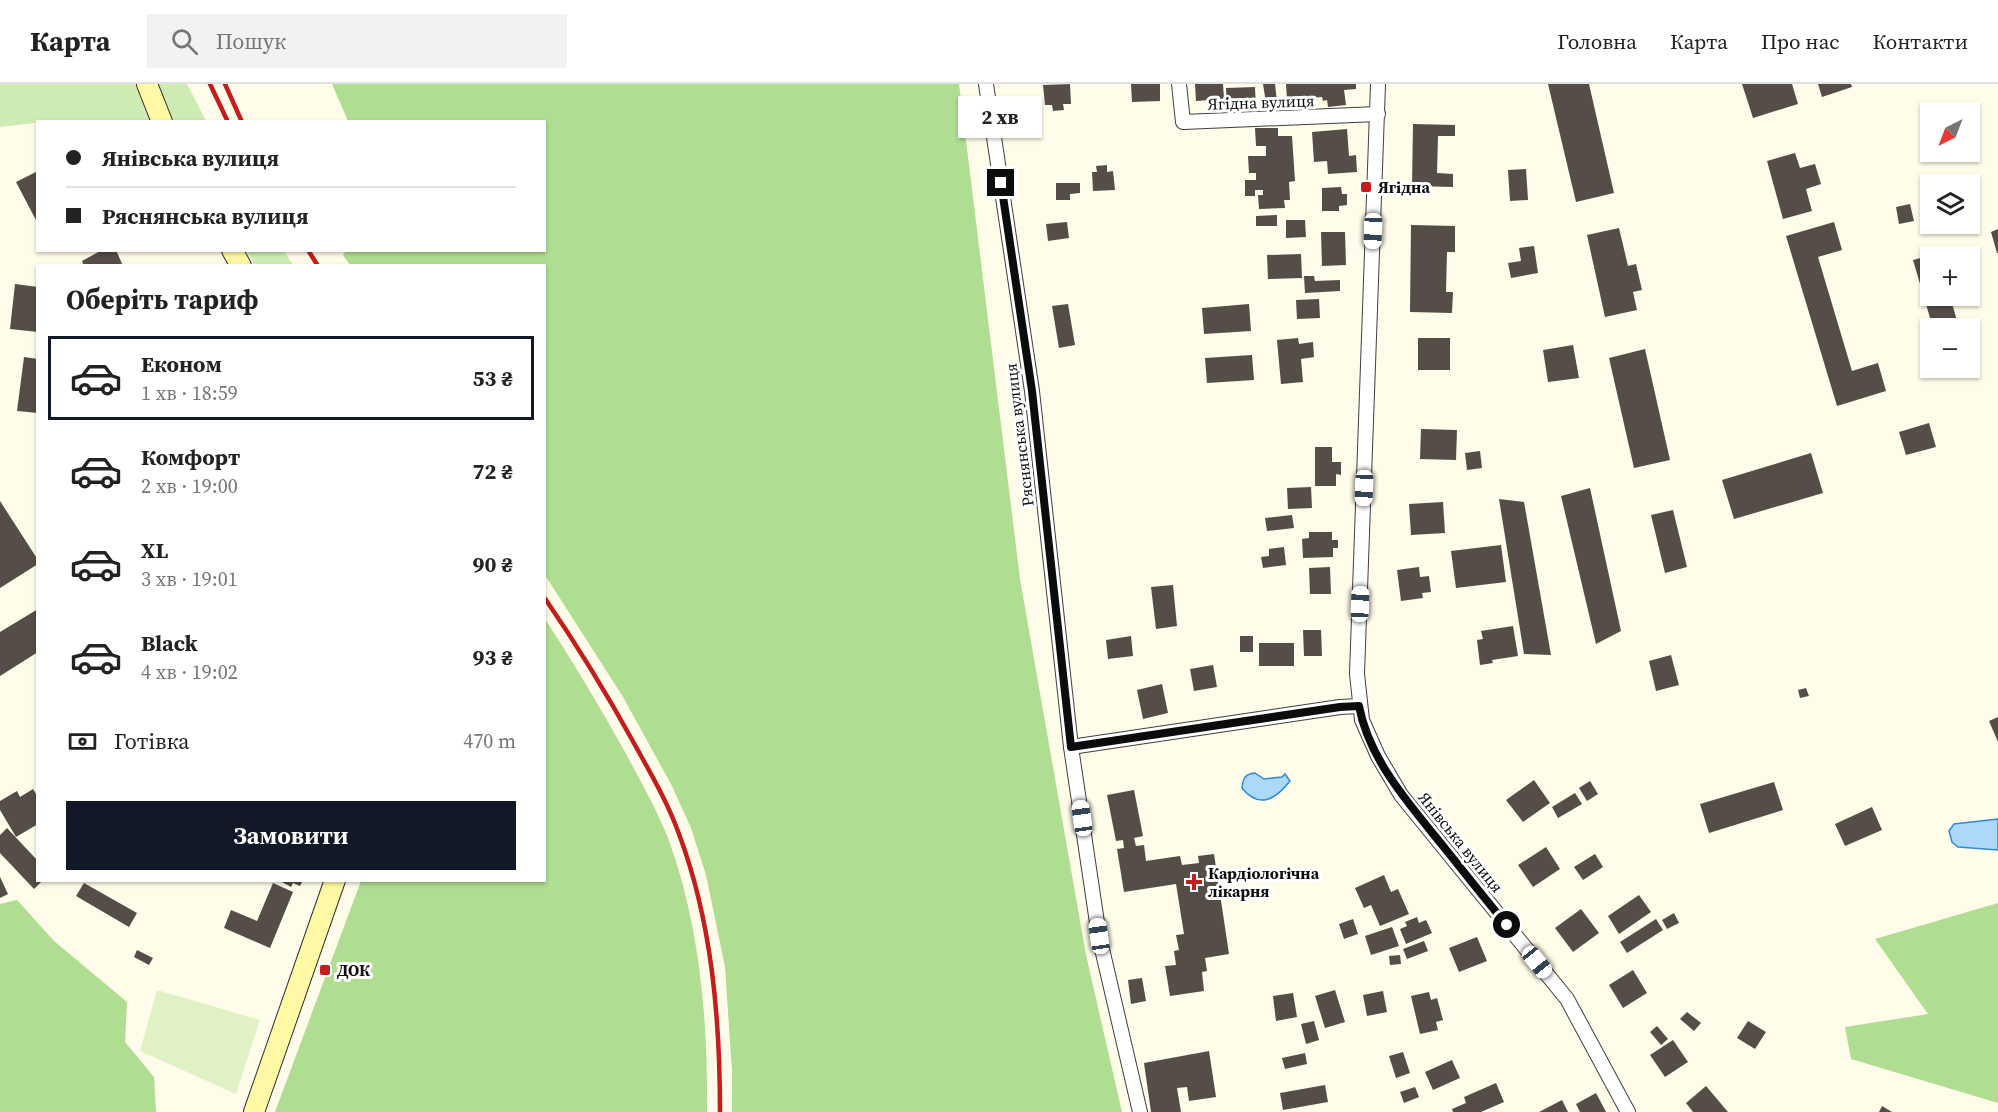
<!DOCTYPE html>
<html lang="uk">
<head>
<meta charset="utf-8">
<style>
	:root { --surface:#fff; --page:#f2f2f2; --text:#222; --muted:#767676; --line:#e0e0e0; --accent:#111827 }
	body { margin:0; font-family:"Source Serif 4",serif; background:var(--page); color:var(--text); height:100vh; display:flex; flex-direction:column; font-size:22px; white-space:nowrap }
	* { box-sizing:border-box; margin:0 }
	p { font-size:20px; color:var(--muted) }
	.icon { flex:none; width:33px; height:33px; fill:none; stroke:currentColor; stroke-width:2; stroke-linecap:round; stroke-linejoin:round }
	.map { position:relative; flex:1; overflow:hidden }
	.sheet { position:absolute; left:36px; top:180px; width:510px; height:618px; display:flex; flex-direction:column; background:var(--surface); border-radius:0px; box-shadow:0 2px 4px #0004 }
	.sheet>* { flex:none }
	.top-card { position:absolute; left:36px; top:36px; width:510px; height:132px; border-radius:0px; box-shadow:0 2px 4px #0004; display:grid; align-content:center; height:132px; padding:0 30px; background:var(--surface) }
	.needle { width:39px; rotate:222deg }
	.tools { position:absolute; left:1920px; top:18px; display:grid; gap:12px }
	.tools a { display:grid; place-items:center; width:60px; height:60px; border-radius:0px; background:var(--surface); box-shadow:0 2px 4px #0004; font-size:30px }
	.end { position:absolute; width:27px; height:27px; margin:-14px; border:8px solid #0c0c0c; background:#fff; box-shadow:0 0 0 3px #fff }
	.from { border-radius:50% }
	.bubble { position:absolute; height:42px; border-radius:0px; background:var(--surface); box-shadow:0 2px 4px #0004; font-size:20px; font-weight:700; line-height:42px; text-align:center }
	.car { position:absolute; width:18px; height:36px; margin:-18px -9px; border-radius:8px; box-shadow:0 0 4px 2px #0007; background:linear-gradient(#fff 24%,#345 0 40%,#fff 0 76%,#345 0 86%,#fff 0) }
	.top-card b { display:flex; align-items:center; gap:21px; height:57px; font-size:22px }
	.top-card b+b { border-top:2px solid var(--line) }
	.top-card i { width:15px; height:15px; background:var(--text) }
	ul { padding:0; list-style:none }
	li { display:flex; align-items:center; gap:18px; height:84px; margin:0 12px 9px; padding:0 18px; border:3px solid transparent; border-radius:0px }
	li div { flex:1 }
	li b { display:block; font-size:22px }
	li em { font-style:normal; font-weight:700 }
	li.active { border-color:var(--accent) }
	li>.icon { width:54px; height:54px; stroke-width:1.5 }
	h2 { padding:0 30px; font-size:27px; line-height:72px }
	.pay { display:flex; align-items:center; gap:15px; height:66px; padding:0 30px; font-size:22px }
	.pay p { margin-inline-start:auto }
	.button { display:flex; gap:12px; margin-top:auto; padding:12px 30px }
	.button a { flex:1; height:69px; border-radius:0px; background:var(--accent); color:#fff; font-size:24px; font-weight:700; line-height:69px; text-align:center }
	header { display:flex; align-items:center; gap:36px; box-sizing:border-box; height:84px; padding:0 30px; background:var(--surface); border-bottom:2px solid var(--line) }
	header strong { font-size:28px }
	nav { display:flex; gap:33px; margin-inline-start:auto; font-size:21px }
	.search { width:420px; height:54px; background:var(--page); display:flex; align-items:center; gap:15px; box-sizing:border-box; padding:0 21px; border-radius:0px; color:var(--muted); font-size:22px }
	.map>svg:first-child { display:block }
	.green { fill:#cdebb2 }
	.forest { fill:#afdd91 }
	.pitch { fill:#e0f2c5 }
	.water { fill:#acd9f9; stroke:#2f8ad4; stroke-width:1.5 }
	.building { fill:#554d47 }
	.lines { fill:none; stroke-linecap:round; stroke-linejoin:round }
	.street-casing { stroke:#3f3f3f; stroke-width:16 }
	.secondary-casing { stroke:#2e2e2e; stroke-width:22 }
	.street { stroke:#fff; stroke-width:14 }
	.secondary { stroke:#fff9a5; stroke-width:20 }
	.rail { stroke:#c31d1d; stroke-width:4.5 }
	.route { stroke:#0c0c0c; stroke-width:8 }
	.poi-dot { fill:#c31d1d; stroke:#fff; stroke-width:2 }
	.labels { text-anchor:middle; stroke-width:6; stroke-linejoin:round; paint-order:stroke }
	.street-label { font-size:16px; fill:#0c0c0c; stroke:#fff }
	.poi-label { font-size:16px; font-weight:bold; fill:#0c0c0c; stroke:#fff; text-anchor:start }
</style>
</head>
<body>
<header>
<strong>Карта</strong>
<div class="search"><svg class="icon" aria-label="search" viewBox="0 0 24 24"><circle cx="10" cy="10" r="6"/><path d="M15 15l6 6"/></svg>Пошук</div>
<nav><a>Головна</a><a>Карта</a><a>Про нас</a><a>Контакти</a></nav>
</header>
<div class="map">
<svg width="1998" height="1028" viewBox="0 0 1998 1028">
	<rect width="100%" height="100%" fill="#fffcea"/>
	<g class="green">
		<path d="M 0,0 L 187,0 L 206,37 L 61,38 L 60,36 L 0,43 Z"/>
		<path d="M 246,167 L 284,167 L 293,181 L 255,181 Z"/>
	</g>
	<g class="forest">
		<path d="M 332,0 L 959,0 L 1020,495 L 1086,871 L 1122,1028 L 732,1028 L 732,987 L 725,883 L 706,791 L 691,744 L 672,702 L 623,613 L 545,491 L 544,182 L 350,181 L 343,171 L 347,166 L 544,166 L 544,38 L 348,37 Z"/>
		<path d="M 545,535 C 573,578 600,623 625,668 C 640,696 656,724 668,754 C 700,841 708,936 707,1028 L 275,1028 L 361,797 L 544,796 Z"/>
		<path d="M 17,816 L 54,857 L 127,918 L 125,958 L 154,993 L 156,1028 L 0,1028 L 0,820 Z"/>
		<path d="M 1998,819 L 1998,1019 L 1851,975 L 1845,943 L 1928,930 L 1875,855 Z"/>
	</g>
	<path class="pitch" d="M 157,906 L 260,936 L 236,1010 L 140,967 Z"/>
	<g class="water">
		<path d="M 1255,689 L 1264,695 L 1282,693 L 1285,690 L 1290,697 C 1275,716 1259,725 1242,704 C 1243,694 1245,690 1255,689 Z"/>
		<path d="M 1998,735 L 1998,766 L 1958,763 L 1952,758 L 1949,747 L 1954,740 Z"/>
	</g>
	<g class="building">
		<path d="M 1070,0 L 1071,20 L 1063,20 L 1064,26 L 1053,27 L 1052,21 L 1045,21 L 1043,1 Z"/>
		<path d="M 1131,0 L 1160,0 L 1160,17 L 1132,18 Z"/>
		<path d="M 1195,0 L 1223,0 L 1224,15 L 1196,17 Z"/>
		<path d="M 1263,0 L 1275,0 L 1277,18 L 1266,19 Z"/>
		<path d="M 1286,0 L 1356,0 L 1356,5 L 1344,6 L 1346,21 L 1328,23 L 1327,16 L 1323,17 L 1322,13 L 1287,16 Z"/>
		<path d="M 1548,0 L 1589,0 L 1614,109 L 1576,118 Z"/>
		<path d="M 1742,0 L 1792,0 L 1798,20 L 1753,34 Z"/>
		<path d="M 1818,0 L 1851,0 L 1852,3 L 1822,13 Z"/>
		<path d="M 1255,3 L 1256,26 L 1227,27 L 1226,4 Z"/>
		<path d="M 1413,40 L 1455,41 L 1455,52 L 1438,52 L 1437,89 L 1453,90 L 1453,103 L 1412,102 Z"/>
		<path d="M 1255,44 L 1278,44 L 1278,52 L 1292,52 L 1295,97 L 1289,98 L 1290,116 L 1284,116 L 1285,124 L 1259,125 L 1258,111 L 1263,111 L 1263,106 L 1255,106 L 1255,112 L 1245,112 L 1245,96 L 1256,96 L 1256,89 L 1249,89 L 1248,72 L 1266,72 L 1266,62 L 1256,62 Z"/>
		<path d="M 1347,45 L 1349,72 L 1356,71 L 1357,88 L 1328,90 L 1327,77 L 1314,78 L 1312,48 Z"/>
		<path d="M 1795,69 L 1800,84 L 1815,80 L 1821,100 L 1806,105 L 1812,127 L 1783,135 L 1767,77 Z"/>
		<path d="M 1107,81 L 1107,88 L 1113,87 L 1115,106 L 1093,107 L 1092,88 L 1097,88 L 1096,82 Z"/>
		<path d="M 1526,85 L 1528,116 L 1510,117 L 1508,86 Z"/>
		<path d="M 38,87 L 38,140 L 16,98 Z"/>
		<path d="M 1056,99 L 1080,99 L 1080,109 L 1070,110 L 1070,116 L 1056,116 Z"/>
		<path d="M 1341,103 L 1342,110 L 1347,110 L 1347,121 L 1339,122 L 1339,127 L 1322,127 L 1322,104 Z"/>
		<path d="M 1910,120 L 1914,137 L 1899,140 L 1896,123 Z"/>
		<path d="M 1277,131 L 1277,142 L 1256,142 L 1256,132 Z"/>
		<path d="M 1286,136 L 1305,136 L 1306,153 L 1286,154 Z"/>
		<path d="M 1067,138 L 1069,154 L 1048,157 L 1046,140 Z"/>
		<path d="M 1834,138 L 1842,166 L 1818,173 L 1852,287 L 1878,279 L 1886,307 L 1837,322 L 1786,152 Z"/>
		<path d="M 1411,141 L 1455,142 L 1455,168 L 1447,168 L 1446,208 L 1453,208 L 1452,229 L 1410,228 Z"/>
		<path d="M 1619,144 L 1628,182 L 1636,180 L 1642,206 L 1633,208 L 1637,226 L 1605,233 L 1587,151 Z"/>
		<path d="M 1998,145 L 1998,169 L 1997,169 L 1991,148 Z"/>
		<path d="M 1321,148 L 1345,148 L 1346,181 L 1322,182 Z"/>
		<path d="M 1534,162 L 1538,189 L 1511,194 L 1508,179 L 1521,177 L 1519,164 Z"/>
		<path d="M 102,166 L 116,166 L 123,182 L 84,182 L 82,177 Z"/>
		<path d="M 1301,170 L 1302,194 L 1268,195 L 1267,171 Z"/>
		<path d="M 1928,172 L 1930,180 L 1930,212 L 1950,212 L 1959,244 L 1933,244 L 1913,176 Z"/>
		<path d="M 1304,192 L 1314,192 L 1315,197 L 1340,196 L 1340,207 L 1305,209 Z"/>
		<path d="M 15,200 L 38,203 L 38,248 L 10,245 Z"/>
		<path d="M 1319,215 L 1320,234 L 1297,235 L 1296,216 Z"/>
		<path d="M 1068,220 L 1075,261 L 1059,264 L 1052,222 Z"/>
		<path d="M 1249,220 L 1251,247 L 1204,250 L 1202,224 Z"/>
		<path d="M 1298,254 L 1299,260 L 1313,258 L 1314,273 L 1301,275 L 1303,298 L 1281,300 L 1277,256 Z"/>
		<rect x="1418" y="254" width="32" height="32"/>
		<path d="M 1573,261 L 1579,294 L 1548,298 L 1543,266 Z"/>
		<path d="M 1645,265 L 1670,376 L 1634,384 L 1609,274 Z"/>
		<path d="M 1252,271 L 1254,296 L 1207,299 L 1205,274 Z"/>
		<path d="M 24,273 L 38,275 L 38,329 L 17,327 Z"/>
		<path d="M 1929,339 L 1936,363 L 1906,371 L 1899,348 Z"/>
		<path d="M 1421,345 L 1457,346 L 1456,376 L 1420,375 Z"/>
		<path d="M 1315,363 L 1332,363 L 1332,378 L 1341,378 L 1341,391 L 1336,390 L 1336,402 L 1315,402 Z"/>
		<path d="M 1480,367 L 1482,384 L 1467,386 L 1465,369 Z"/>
		<path d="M 1811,369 L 1823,409 L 1734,435 L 1722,396 Z"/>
		<path d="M 1311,403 L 1312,424 L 1288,425 L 1287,404 Z"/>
		<path d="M 1590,404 L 1621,547 L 1596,560 L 1561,412 Z"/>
		<path d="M 1499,415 L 1524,418 L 1551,571 L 1524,570 Z"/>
		<path d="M 0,417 L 38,476 L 38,480 L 0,504 Z"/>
		<path d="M 1443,418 L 1445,449 L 1411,451 L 1409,420 Z"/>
		<path d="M 1673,426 L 1687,483 L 1665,489 L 1651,431 Z"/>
		<path d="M 1292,431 L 1294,444 L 1267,447 L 1265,434 Z"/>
		<path d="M 1309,448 L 1332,448 L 1332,456 L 1338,456 L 1338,464 L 1333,464 L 1333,473 L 1303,474 L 1302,455 L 1309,454 Z"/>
		<path d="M 1501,461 L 1506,498 L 1456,504 L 1451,467 Z"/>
		<path d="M 1284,463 L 1286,481 L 1263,484 L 1261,473 L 1269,472 L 1269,465 Z"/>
		<path d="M 1330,483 L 1331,510 L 1310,510 L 1309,484 Z"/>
		<path d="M 1419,483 L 1420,493 L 1429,492 L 1431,508 L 1422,509 L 1423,514 L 1401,517 L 1397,486 Z"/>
		<path d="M 1173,501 L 1177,542 L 1156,545 L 1151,503 Z"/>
		<path d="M 38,525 L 38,568 L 0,592 L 0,548 Z"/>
		<path d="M 1513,542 L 1518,572 L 1492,576 L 1493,579 L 1480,581 L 1477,556 L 1483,555 L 1481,547 Z"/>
		<path d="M 1303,546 L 1321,546 L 1322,572 L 1304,572 Z"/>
		<path d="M 1131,552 L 1133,572 L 1108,575 L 1106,556 Z"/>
		<rect x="1240" y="552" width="13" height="16"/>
		<rect x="1259" y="559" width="35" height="23"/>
		<path d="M 1671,571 L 1679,601 L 1656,607 L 1649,577 Z"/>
		<path d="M 1213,581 L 1217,603 L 1194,607 L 1190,585 Z"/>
		<path d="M 1162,600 L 1168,629 L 1143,635 L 1137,606 Z"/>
		<path d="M 1806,604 L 1809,612 L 1800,614 L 1798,606 Z"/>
		<path d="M 1998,633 L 1998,658 L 1989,637 Z"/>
		<path d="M 1534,696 L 1550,719 L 1523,738 L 1506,716 Z"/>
		<path d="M 1590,697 L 1598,710 L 1587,717 L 1579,704 Z"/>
		<path d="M 1774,698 L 1783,726 L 1709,749 L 1700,720 Z"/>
		<path d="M 33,705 L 38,713 L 38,740 L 16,753 L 0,726 L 0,717 L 17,707 L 20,713 Z"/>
		<path d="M 1134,706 L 1143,752 L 1134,754 L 1136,762 L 1144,761 L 1146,777 L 1180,772 L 1182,781 L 1199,779 L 1198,772 L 1214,770 L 1229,870 L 1205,874 L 1207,887 L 1202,888 L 1204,907 L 1170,912 L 1165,882 L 1176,881 L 1174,867 L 1179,866 L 1176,851 L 1184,850 L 1176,800 L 1124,808 L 1117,765 L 1124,764 L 1123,756 L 1116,757 L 1107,711 Z"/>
		<path d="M 1575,709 L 1582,720 L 1558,734 L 1552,723 Z"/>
		<path d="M 1872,723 L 1882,746 L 1845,762 L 1835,740 Z"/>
		<path d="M 7,744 L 38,777 L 38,796 L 43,796 L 34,805 L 0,769 L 0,751 Z"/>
		<path d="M 1546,763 L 1560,785 L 1533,803 L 1518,781 Z"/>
		<path d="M 1595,770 L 1603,783 L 1583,796 L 1574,783 Z"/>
		<path d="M 1384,791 L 1391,808 L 1398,805 L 1409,830 L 1380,842 L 1371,821 L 1364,824 L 1355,804 Z"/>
		<path d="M 0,793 L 8,810 L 0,814 Z"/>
		<path d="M 278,796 L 303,796 L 300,802 L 293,799 L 291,803 Z"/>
		<path d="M 84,799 L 137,829 L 129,843 L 76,812 Z"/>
		<path d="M 273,799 L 293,808 L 270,864 L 224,844 L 231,826 L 257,837 Z"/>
		<path d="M 1639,811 L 1651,828 L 1619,850 L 1608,832 Z"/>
		<path d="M 1581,825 L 1599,849 L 1573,868 L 1555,844 Z"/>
		<path d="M 1674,829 L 1679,839 L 1667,845 L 1662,836 Z"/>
		<path d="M 1417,833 L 1419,839 L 1426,836 L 1432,849 L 1406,860 L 1400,845 L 1407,842 L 1405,838 Z"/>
		<path d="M 1353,835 L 1358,850 L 1344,855 L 1339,840 Z"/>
		<path d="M 1656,835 L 1663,846 L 1627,869 L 1620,858 Z"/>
		<path d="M 1392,843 L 1399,862 L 1371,871 L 1365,852 Z"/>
		<path d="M 1477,853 L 1487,877 L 1459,888 L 1449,864 Z"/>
		<path d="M 1424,857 L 1428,867 L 1407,875 L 1403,865 Z"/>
		<path d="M 137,866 L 153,874 L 149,881 L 134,873 Z"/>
		<path d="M 1400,871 L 1401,880 L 1390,881 L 1389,872 Z"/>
		<path d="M 1633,886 L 1647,909 L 1623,924 L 1609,901 Z"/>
		<path d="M 1142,894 L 1146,917 L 1131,920 L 1128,896 Z"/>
		<path d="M 1335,906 L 1345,938 L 1325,944 L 1315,912 Z"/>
		<path d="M 1383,907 L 1387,928 L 1367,932 L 1363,911 Z"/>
		<path d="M 1429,908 L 1431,916 L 1437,914 L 1443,936 L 1436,938 L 1438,946 L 1420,950 L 1411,912 Z"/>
		<path d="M 1293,909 L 1297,933 L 1276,937 L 1273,912 Z"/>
		<path d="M 1687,928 L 1701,939 L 1694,947 L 1680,935 Z"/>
		<path d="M 1314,937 L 1319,956 L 1306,960 L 1301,940 Z"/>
		<path d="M 1748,937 L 1766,948 L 1755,965 L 1737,954 Z"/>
		<path d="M 1657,942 L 1668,955 L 1661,961 L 1650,948 Z"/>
		<path d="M 1673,956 L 1688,978 L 1665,993 L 1650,971 Z"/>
		<path d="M 1209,967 L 1216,1013 L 1189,1017 L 1187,1003 L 1177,1004 L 1181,1028 L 1151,1028 L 1144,979 Z"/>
		<path d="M 1403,968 L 1410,989 L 1396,994 L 1389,972 Z"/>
		<path d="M 1305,969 L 1307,980 L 1285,985 L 1282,974 Z"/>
		<path d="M 1452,976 L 1460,994 L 1433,1006 L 1425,988 Z"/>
		<path d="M 1496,999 L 1504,1018 L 1481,1028 L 1453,1028 L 1452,1025 L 1466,1019 L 1464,1013 Z"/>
		<path d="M 1325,1001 L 1328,1018 L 1283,1026 L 1280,1009 Z"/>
		<path d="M 1706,1002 L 1728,1028 L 1693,1028 L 1686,1019 Z"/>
		<path d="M 1415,1003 L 1419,1013 L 1404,1019 L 1400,1008 Z"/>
		<path d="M 1596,1009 L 1606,1028 L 1580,1028 L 1576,1020 Z"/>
		<path d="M 1562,1016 L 1568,1028 L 1539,1028 Z"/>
		<path d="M 1882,1022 L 1892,1028 L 1879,1028 Z"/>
	</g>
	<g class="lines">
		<g class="street-casing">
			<g id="street">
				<path d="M 986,0 L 1032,307 L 1071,663 L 1099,852 L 1140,1028"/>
				<path d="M 1179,0 L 1183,38 L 1378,30"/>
				<path d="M 1378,0 L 1357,590 L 1362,636 L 1378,672 L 1401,711 L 1567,915 L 1628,1028"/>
				<path d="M 1071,663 L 1340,623 L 1359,622"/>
			</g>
		</g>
		<g class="secondary-casing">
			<g id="secondary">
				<path d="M 147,0 L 162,38"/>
				<path d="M 232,166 L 241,182"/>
				<path d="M 254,1028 L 335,796"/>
			</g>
		</g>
		<use href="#street" class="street"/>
		<use href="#secondary" class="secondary"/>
		<g class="rail">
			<path d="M 210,0 L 228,38"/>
			<path d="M 225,0 L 242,38"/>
			<path d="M 308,166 L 318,182"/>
			<path d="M 544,513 C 577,561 607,610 635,661 C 651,690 668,719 679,750 C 712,838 720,935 720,1028"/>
		</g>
	</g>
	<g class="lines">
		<path class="route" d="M 1001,99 L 1032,307 L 1071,663 L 1340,623 L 1359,622 C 1369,676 1410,721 1443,762 C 1464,788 1485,815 1507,841"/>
	</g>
	<g class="poi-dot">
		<rect x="1360" y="97" width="12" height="12" rx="3"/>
		<path d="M1191 789h6v6h6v6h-6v6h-6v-6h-6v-6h6z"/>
		<rect x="319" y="880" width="12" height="12" rx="3"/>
	</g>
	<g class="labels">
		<g class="street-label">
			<text transform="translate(1261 18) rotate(-2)" y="6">Ягідна вулиця</text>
			<text transform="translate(1019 351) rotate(-97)" y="6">Ряснянська вулиця</text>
			<text transform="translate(1461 758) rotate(51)" y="6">Янівська вулиця</text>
		</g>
		<g class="poi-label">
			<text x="1378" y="109">Ягідна</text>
			<text x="1208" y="795">Кардіологічна<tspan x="1208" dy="18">лікарня</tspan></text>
			<text x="337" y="892">ДОК</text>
		</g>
	</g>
</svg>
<div class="tools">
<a><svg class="needle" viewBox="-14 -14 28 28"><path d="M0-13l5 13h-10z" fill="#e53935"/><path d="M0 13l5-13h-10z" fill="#767676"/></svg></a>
<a><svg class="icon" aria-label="layers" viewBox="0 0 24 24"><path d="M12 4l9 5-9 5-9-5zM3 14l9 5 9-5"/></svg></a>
<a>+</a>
<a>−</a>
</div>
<i class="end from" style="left:1507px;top:841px"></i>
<i class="end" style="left:1001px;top:99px"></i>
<div class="bubble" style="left:958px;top:12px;width:84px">2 хв</div>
<i class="car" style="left:1373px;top:147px;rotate:182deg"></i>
<i class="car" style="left:1364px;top:404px;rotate:182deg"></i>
<i class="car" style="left:1360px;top:520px;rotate:2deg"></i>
<i class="car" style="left:1082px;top:734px;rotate:352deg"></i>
<i class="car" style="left:1099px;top:852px;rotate:352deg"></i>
<i class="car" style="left:1537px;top:878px;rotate:141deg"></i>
<div class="top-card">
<b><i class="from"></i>Янівська вулиця</b>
<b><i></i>Ряснянська вулиця</b>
</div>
<section class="sheet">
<h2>Оберіть тариф</h2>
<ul>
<li class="active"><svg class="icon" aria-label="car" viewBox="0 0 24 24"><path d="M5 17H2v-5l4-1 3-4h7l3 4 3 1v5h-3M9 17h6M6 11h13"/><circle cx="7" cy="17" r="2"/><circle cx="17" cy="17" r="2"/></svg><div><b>Економ</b><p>1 хв · 18:59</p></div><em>53 ₴</em></li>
<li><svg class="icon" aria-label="car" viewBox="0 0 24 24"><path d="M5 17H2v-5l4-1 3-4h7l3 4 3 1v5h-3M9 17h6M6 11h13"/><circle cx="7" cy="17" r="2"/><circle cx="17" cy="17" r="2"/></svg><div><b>Комфорт</b><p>2 хв · 19:00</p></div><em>72 ₴</em></li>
<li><svg class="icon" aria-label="car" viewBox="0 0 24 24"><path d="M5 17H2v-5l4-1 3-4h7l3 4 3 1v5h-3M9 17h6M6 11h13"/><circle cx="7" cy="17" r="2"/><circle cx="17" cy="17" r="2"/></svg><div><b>XL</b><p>3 хв · 19:01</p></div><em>90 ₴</em></li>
<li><svg class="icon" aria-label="car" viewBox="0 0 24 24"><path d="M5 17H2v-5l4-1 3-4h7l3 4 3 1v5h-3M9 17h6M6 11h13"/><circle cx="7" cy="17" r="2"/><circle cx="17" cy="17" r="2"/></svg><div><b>Black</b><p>4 хв · 19:02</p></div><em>93 ₴</em></li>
</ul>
<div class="pay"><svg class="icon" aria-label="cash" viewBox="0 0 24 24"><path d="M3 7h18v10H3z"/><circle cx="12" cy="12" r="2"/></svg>Готівка<p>470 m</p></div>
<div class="button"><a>Замовити</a></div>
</section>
</div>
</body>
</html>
